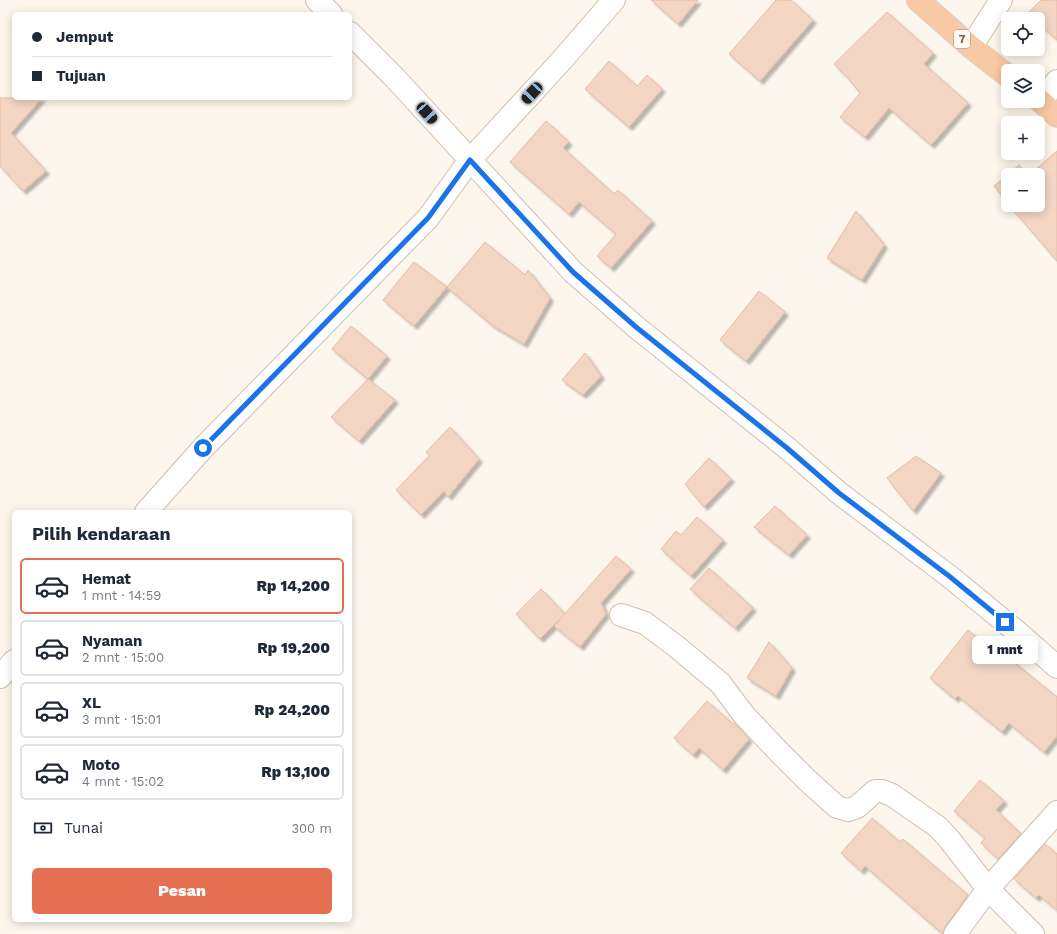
<!DOCTYPE html>
<html lang="id">
<head>
<meta charset="utf-8">
<style>
	:root { --surface:#fff; --page:#f2f2f3; --text:#1f2937; --muted:#747a83; --line:#e0e1e3; --accent:#e76f51 }
	body { margin:0; font-family:"Work Sans",sans-serif; background:var(--page); color:var(--text); height:100vh; display:flex; flex-direction:column; font-size:15px; white-space:nowrap }
	* { box-sizing:border-box; margin:0 }
	p { font-size:13px; color:var(--muted) }
	.icon { flex:none; width:22px; height:22px; fill:none; stroke:currentColor; stroke-width:2; stroke-linecap:round; stroke-linejoin:round }
	.map { position:relative; flex:1; overflow:hidden }
	.panel { position:absolute; left:12px; top:510px; width:340px; height:412px; display:flex; flex-direction:column; background:var(--surface); border-radius:6px; box-shadow:0 2px 10px #0003 }
	.panel>* { flex:none }
	.guide { position:absolute; left:12px; top:12px; width:340px; height:88px; border-radius:6px; box-shadow:0 2px 10px #0003; display:grid; align-content:center; height:88px; padding:0 20px; background:var(--surface) }
	.fabs { position:absolute; left:1001px; top:12px; display:grid; gap:8px }
	.fabs a { display:grid; place-items:center; width:44px; height:44px; border-radius:6px; background:var(--surface); box-shadow:0 2px 10px #0003; font-size:20px }
	.end { position:absolute; width:18px; height:18px; margin:-9px; border:5px solid #1a73e8; background:#fff; box-shadow:0 0 0 2px #fff }
	.from { border-radius:50% }
	.bubble { position:absolute; height:28px; border-radius:6px; background:var(--surface); box-shadow:0 2px 10px #0003; font-size:13px; font-weight:800; line-height:28px; text-align:center }
	.car { position:absolute; width:12px; height:24px; margin:-12px -6px; border-radius:5px; box-shadow:0 0 3px 1px #0007; background:linear-gradient(#222 24%,#8ab4d8 0 40%,#222 0 76%,#8ab4d8 0 86%,#222 0) }
	.guide b { display:flex; align-items:center; gap:14px; height:38px; font-size:15px }
	.guide b+b { border-top:1px solid var(--line) }
	.guide i { width:10px; height:10px; background:var(--text) }
	ul { padding:0; list-style:none }
	li { display:flex; align-items:center; gap:12px; height:56px; margin:0 8px 6px; padding:0 12px; border:2px solid var(--line); border-radius:6px }
	li div { flex:1 }
	li b { display:block; font-size:15px }
	li em { font-style:normal; font-weight:800 }
	li.selected { border-color:var(--accent) }
	li>.icon { width:36px; height:36px; stroke-width:1.5 }
	h2 { padding:0 20px; font-size:18px; line-height:48px }
	.pay { display:flex; align-items:center; gap:10px; height:44px; padding:0 20px; font-size:15px }
	.pay p { margin-inline-start:auto }
	.cta { display:flex; gap:8px; margin-top:auto; padding:8px 20px }
	.cta a { flex:1; height:46px; border-radius:6px; background:var(--accent); color:#fff; font-size:16px; font-weight:800; line-height:46px; text-align:center }
	.map>svg:first-child { display:block }
	.building { fill:#f3d5c3; stroke:#e6bba3; filter:url(#shadow) }
	.lines { fill:none; stroke-linecap:round; stroke-linejoin:round }
	.minor-casing { stroke:#d1beb0; stroke-width:24 }
	.trunk-casing { stroke:#dad1cd; stroke-width:24 }
	.minor { stroke:#fff; stroke-width:22 }
	.trunk { stroke:#f9c8a4; stroke-width:22 }
	.route { stroke:#1a73e8; stroke-width:5 }
	.labels { text-anchor:middle; stroke-width:4; stroke-linejoin:round; paint-order:stroke }
	.shield { fill:#fffaf3; stroke:#a28b7f; stroke-width:1 }
	.shield-label { font-size:11px; font-weight:bold; fill:#7a5c4d }
</style>
</head>
<body>
<div class="map">
<svg width="1057" height="934" viewBox="0 0 1057 934">
	<defs>
		<filter id="shadow"><feDropShadow dx="3.5" dy="3.5" stdDeviation="1" flood-color="#0004"/></filter>
	</defs>
	<rect width="100%" height="100%" fill="#fdf6ec"/>
	<g class="building">
		<path d="M 651,0 L 698,0 L 678,24 Z"/>
		<path d="M 776,0 L 791,0 L 813,20 L 760,81 L 729,54 Z"/>
		<path d="M 1041,0 L 1057,0 L 1057,40 L 1038,22 L 1038,19 L 1034,19 L 1028,13 Z"/>
		<path d="M 887,12 L 933,53 L 924,64 L 968,103 L 931,145 L 889,108 L 865,137 L 840,117 L 860,93 L 848,78 L 834,64 Z"/>
		<path d="M 609,61 L 637,86 L 647,75 L 662,89 L 629,127 L 585,89 Z"/>
		<path d="M 0,98 L 42,98 L 11,133 L 46,171 L 23,191 L 0,166 Z"/>
		<path d="M 546,121 L 569,142 L 563,148 L 614,194 L 618,190 L 652,221 L 611,268 L 597,256 L 616,234 L 579,202 L 569,214 L 510,162 Z"/>
		<path d="M 1057,151 L 1057,261 L 1009,205 L 1038,205 L 1038,175 L 1029,175 Z"/>
		<path d="M 1019,165 L 1028,175 L 1008,175 L 1008,203 L 994,186 Z"/>
		<path d="M 856,211 L 884,245 L 862,280 L 827,258 Z"/>
		<path d="M 485,242 L 525,275 L 528,270 L 550,298 L 524,344 L 492,325 L 447,287 Z"/>
		<path d="M 414,262 L 447,287 L 414,326 L 383,300 Z"/>
		<path d="M 759,291 L 785,312 L 746,361 L 720,340 Z"/>
		<path d="M 351,326 L 387,356 L 368,379 L 332,349 Z"/>
		<path d="M 585,353 L 601,376 L 583,395 L 562,380 Z"/>
		<path d="M 368,379 L 395,400 L 359,441 L 331,417 Z"/>
		<path d="M 450,427 L 479,459 L 448,497 L 444,491 L 421,515 L 396,490 L 429,456 L 426,452 Z"/>
		<path d="M 916,456 L 941,473 L 913,511 L 887,478 Z"/>
		<path d="M 709,458 L 731,479 L 704,507 L 685,484 Z"/>
		<path d="M 775,506 L 807,535 L 789,555 L 754,527 Z"/>
		<path d="M 697,517 L 723,540 L 691,576 L 661,549 L 676,531 L 681,535 Z"/>
		<path d="M 616,556 L 631,569 L 601,603 L 606,614 L 580,647 L 554,626 Z"/>
		<path d="M 709,568 L 753,608 L 735,628 L 690,589 Z"/>
		<path d="M 541,589 L 565,614 L 540,639 L 516,614 Z"/>
		<path d="M 968,630 L 1007,662 L 1010,659 L 1057,697 L 1057,736 L 1044,752 L 1009,723 L 1002,732 L 958,696 L 955,699 L 930,678 Z"/>
		<path d="M 769,642 L 792,668 L 776,696 L 747,678 Z"/>
		<path d="M 707,701 L 733,724 L 734,723 L 749,739 L 723,770 L 699,748 L 693,755 L 674,738 Z"/>
		<path d="M 980,780 L 1004,801 L 996,810 L 1021,834 L 998,859 L 981,843 L 985,838 L 954,811 Z"/>
		<path d="M 872,818 L 900,842 L 903,839 L 968,895 L 945,927 L 943,934 L 865,866 L 861,871 L 841,853 Z"/>
		<path d="M 1045,844 L 1057,854 L 1057,910 L 1039,895 L 1036,898 L 1014,879 Z"/>
	</g>
	<g class="lines">
		<g class="minor-casing">
			<g id="minor">
				<path d="M 317,0 L 331,14"/>
				<path d="M 350,33 L 395,78 L 573,272 L 636,327 L 787,448 L 839,493 L 949,576 L 1016,631 L 1057,667"/>
				<path d="M 971,47 L 1001,0"/>
				<path d="M 1041,101 L 1057,81"/>
				<path d="M 146,512 L 203,448 L 428,218 L 470,160 L 562,60 L 614,0"/>
				<path d="M 621,615 L 645,623 L 677,647 L 720,683 L 744,715 L 779,752 L 808,781 L 837,807 L 848,810 L 857,807 L 875,791 L 882,791 L 892,795 L 938,827 L 949,839 L 988,889 L 1033,934"/>
				<path d="M 0,677 L 14,661"/>
				<path d="M 955,934 L 988,889 L 1057,812"/>
			</g>
		</g>
		<g class="trunk-casing">
			<g id="trunk">
				<path d="M 918,0 L 971,47 L 1008,76"/>
				<path d="M 1038,99 L 1057,116"/>
			</g>
		</g>
		<use href="#minor" class="minor"/>
		<use href="#trunk" class="trunk"/>
	</g>
	<g class="lines">
		<path class="route" d="M 203,448 L 428,218 L 470,160 L 573,272 L 636,327 L 787,448 L 839,493 L 949,576 L 1005,622"/>
	</g>
	<g class="labels">
		<rect class="shield" x="954" y="30" width="16" height="18" rx="3"/>
		<g class="shield-label">
			<text x="962" y="43">7</text>
		</g>
	</g>
</svg>
<div class="fabs">
<a><svg class="icon" aria-label="locate" viewBox="0 0 24 24"><circle cx="12" cy="12" r="6"/><path d="M12 2v4M12 18v4M2 12h4M18 12h4"/></svg></a>
<a><svg class="icon" aria-label="layers" viewBox="0 0 24 24"><path d="M12 4l9 5-9 5-9-5zM3 14l9 5 9-5"/></svg></a>
<a>+</a>
<a>−</a>
</div>
<i class="end from" style="left:203px;top:448px"></i>
<i class="end" style="left:1005px;top:622px"></i>
<div class="bubble" style="left:972px;top:636px;width:66px">1 mnt</div>
<i class="car" style="left:532px;top:93px;rotate:223deg"></i>
<i class="car" style="left:427px;top:113px;rotate:138deg"></i>
<div class="guide">
<b><i class="from"></i>Jemput</b>
<b><i></i>Tujuan</b>
</div>
<section class="panel">
<h2>Pilih kendaraan</h2>
<ul>
<li class="selected"><svg class="icon" aria-label="car" viewBox="0 0 24 24"><path d="M5 17H2v-5l4-1 3-4h7l3 4 3 1v5h-3M9 17h6M6 11h13"/><circle cx="7" cy="17" r="2"/><circle cx="17" cy="17" r="2"/></svg><div><b>Hemat</b><p>1 mnt · 14:59</p></div><em>Rp 14,200</em></li>
<li><svg class="icon" aria-label="car" viewBox="0 0 24 24"><path d="M5 17H2v-5l4-1 3-4h7l3 4 3 1v5h-3M9 17h6M6 11h13"/><circle cx="7" cy="17" r="2"/><circle cx="17" cy="17" r="2"/></svg><div><b>Nyaman</b><p>2 mnt · 15:00</p></div><em>Rp 19,200</em></li>
<li><svg class="icon" aria-label="car" viewBox="0 0 24 24"><path d="M5 17H2v-5l4-1 3-4h7l3 4 3 1v5h-3M9 17h6M6 11h13"/><circle cx="7" cy="17" r="2"/><circle cx="17" cy="17" r="2"/></svg><div><b>XL</b><p>3 mnt · 15:01</p></div><em>Rp 24,200</em></li>
<li><svg class="icon" aria-label="car" viewBox="0 0 24 24"><path d="M5 17H2v-5l4-1 3-4h7l3 4 3 1v5h-3M9 17h6M6 11h13"/><circle cx="7" cy="17" r="2"/><circle cx="17" cy="17" r="2"/></svg><div><b>Moto</b><p>4 mnt · 15:02</p></div><em>Rp 13,100</em></li>
</ul>
<div class="pay"><svg class="icon" aria-label="cash" viewBox="0 0 24 24"><path d="M3 7h18v10H3z"/><circle cx="12" cy="12" r="2"/></svg>Tunai<p>300 m</p></div>
<div class="cta"><a>Pesan</a></div>
</section>
</div>
</body>
</html>
